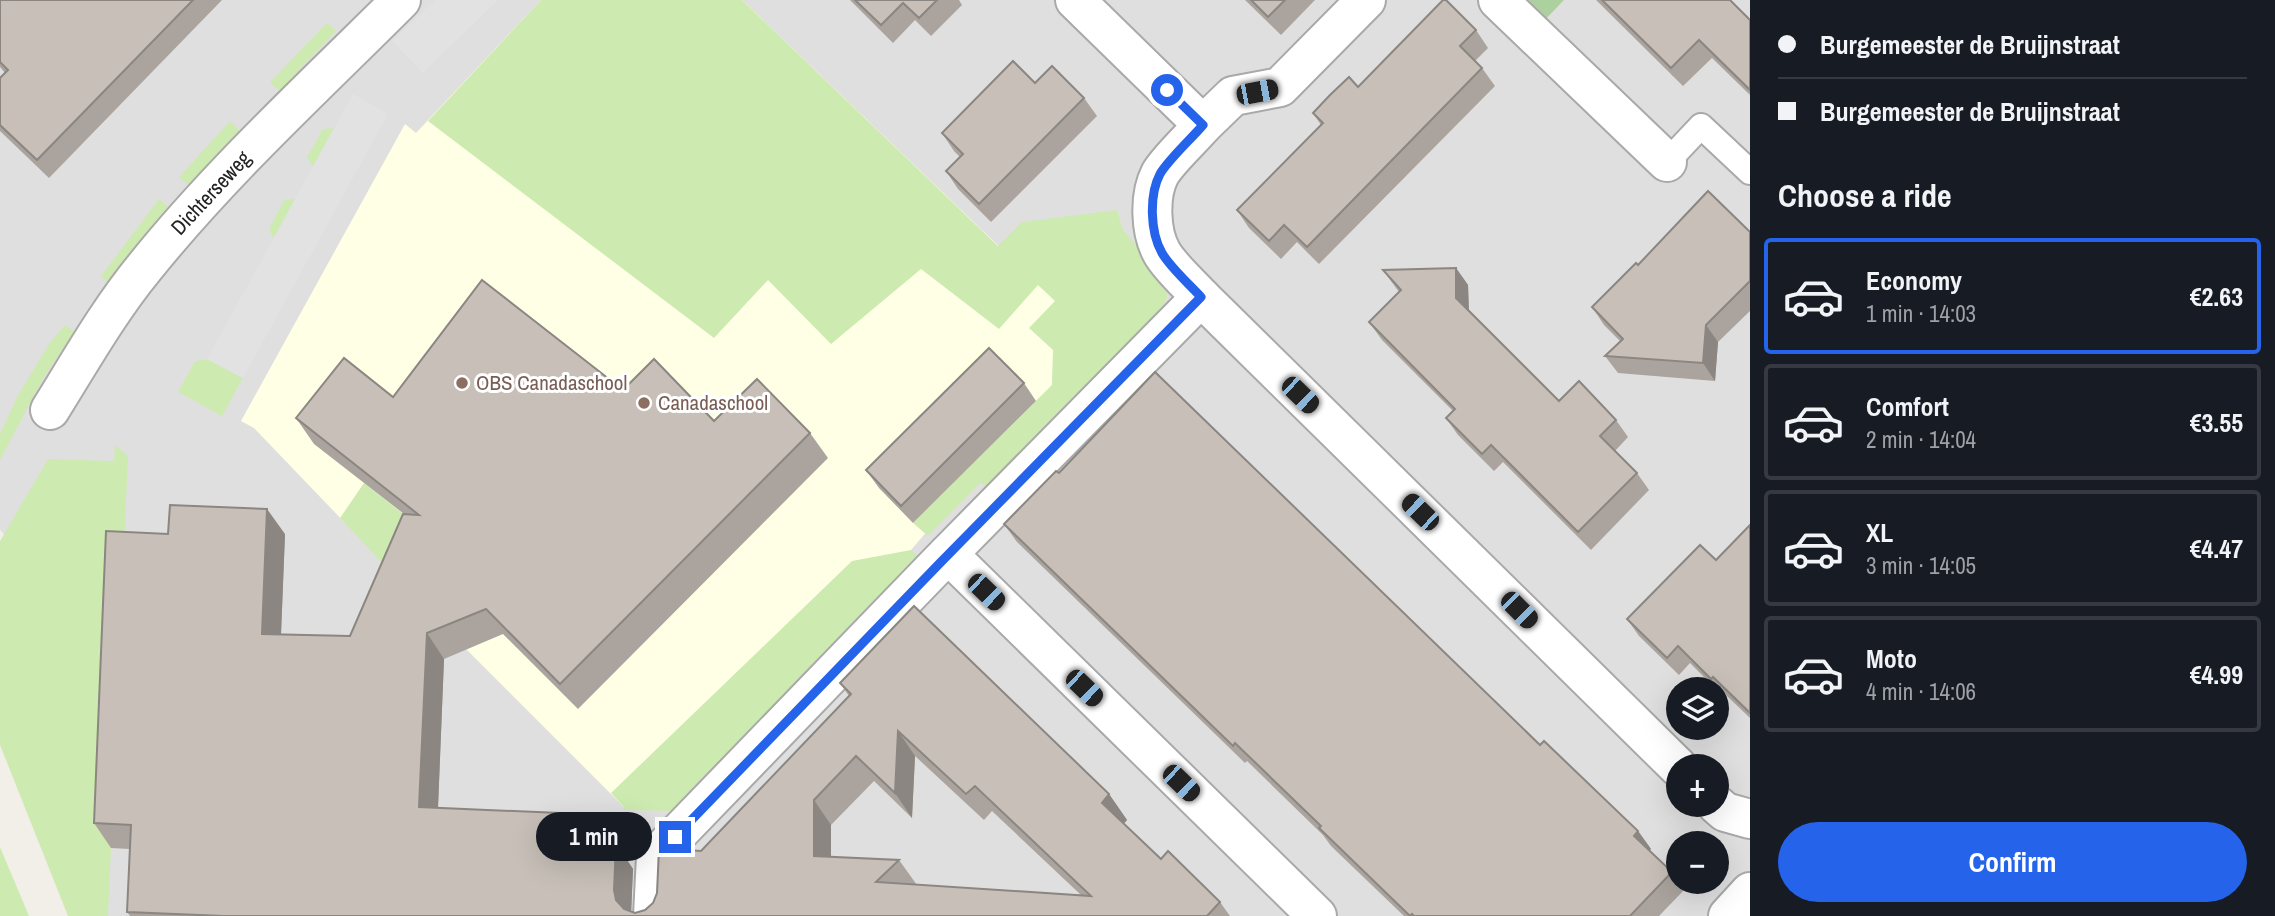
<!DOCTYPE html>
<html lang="en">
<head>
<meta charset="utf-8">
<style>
	:root { --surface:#171b24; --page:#20242c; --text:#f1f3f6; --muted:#9ea1a6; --line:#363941; --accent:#2563eb }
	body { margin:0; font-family:"Archivo Narrow",sans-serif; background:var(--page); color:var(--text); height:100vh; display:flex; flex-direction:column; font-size:26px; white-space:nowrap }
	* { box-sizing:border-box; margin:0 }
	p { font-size:23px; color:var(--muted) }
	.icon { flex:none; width:38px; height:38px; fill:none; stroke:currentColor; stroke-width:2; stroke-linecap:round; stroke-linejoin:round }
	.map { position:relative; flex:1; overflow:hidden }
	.drawer { display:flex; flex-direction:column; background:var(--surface); width:525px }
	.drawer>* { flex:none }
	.top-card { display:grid; align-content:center; height:154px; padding:0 28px; background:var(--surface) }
	.tools { position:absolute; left:1666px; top:677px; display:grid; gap:14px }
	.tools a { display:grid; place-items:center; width:63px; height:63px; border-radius:50%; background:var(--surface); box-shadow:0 7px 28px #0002; font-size:35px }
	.end { position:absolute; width:32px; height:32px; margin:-16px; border:9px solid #2563eb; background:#fff; box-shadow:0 0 0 4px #fff }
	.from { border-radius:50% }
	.bubble { position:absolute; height:49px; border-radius:24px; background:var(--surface); box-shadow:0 7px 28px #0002; font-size:23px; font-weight:800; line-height:49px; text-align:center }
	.car { position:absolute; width:21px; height:42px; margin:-21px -10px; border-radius:9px; box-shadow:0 0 5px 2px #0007; background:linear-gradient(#222 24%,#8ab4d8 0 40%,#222 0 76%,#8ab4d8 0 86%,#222 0) }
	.top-card b { display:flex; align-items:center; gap:24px; height:66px; font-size:26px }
	.top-card b+b { border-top:2px solid var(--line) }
	.top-card i { width:18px; height:18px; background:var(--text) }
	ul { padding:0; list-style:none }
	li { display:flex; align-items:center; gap:21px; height:116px; margin:0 14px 10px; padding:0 14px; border:4px solid var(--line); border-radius:7px }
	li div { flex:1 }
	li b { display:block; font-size:26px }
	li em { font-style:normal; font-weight:800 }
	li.current { border-color:var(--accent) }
	li>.icon { width:63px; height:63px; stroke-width:1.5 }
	h2 { padding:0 28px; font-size:32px; line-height:84px }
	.button { display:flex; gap:14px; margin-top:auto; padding:14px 28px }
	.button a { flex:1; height:80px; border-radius:42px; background:var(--accent); color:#fff; font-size:28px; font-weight:800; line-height:80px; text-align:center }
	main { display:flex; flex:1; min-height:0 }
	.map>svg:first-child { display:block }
	.residential { fill:#e0dfdf; fill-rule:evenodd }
	.education { fill:#ffffe5 }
	.grass { fill:#cdebb0 }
	.forest { fill:#add19e }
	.parking { fill:#e2e2e2 }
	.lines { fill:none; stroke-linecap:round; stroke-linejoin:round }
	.service-casing { stroke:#a9a9a9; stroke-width:28 }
	.minor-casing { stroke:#a9a9a9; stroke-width:42 }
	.service { stroke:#fff; stroke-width:24 }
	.minor { stroke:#fff; stroke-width:38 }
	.wall { fill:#aba49e; fill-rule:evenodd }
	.shaded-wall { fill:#8b8681 }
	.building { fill:#c7bfb8; stroke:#8b8681; stroke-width:2; fill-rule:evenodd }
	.route { stroke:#2563eb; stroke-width:9 }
	.education-dot { fill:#8d6e63; stroke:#fff; stroke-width:2.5 }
	.labels { text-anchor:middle; stroke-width:6; stroke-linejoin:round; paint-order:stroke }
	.street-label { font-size:21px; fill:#222; stroke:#fff }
	.education-label { font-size:21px; fill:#785e54; stroke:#fff; text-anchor:start }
</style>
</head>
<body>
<main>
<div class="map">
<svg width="1750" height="916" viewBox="0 0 1750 916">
	<rect width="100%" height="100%" fill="#f2efe9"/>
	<path class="residential" d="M 0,0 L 1750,0 L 1750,916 L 83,916 L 75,606 L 0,530 ZM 1678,690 L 1717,690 L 1717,728 L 1678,728 ZM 1678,766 L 1717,766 L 1717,805 L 1678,805 ZM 1678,844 L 1717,844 L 1717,882 L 1678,882 Z"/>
	<path class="education" d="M 541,0 L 742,0 L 1056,301 L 1052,385 L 911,550 L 624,807 L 466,649 L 254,428 L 241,421 L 405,124 L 416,133 Z"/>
	<g class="grass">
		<path d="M 541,0 L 742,0 L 998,246 L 1022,222 L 1117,210 L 1123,230 L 1165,278 L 1167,297 L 1164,306 L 988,489 L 981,482 L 928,536 L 913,523 L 1052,385 L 1053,350 L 1029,328 L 1055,301 L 1038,285 L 999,329 L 921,269 L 831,344 L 768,280 L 714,338 L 428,121 Z"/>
		<path d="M 327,23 L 336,31 L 279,91 L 270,82 Z"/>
		<path d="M 230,121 L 240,131 L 189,186 L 179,177 Z"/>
		<path d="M 334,128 L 313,167 L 307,157 L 323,129 Z"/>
		<path d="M 159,199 L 170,208 L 111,285 L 101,276 Z"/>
		<path d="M 295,199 L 274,239 L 269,229 L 284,200 Z"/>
		<path d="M 65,325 L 75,332 L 45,375 L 0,460 L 0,434 L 18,395 L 49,344 Z"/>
		<path d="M 207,359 L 243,378 L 222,416 L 178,392 L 195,361 Z"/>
		<path d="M 115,445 L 128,456 L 108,916 L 68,916 L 0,745 L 0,541 L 48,459 L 114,461 Z"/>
		<path d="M 364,483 L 477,572 L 402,584 L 340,518 Z"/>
		<path d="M 911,550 L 921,559 L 680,811 L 624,810 L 624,807 L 611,793 L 852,561 Z"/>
		<path d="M 0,847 L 29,916 L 0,916 Z"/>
	</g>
	<path class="forest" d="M 1517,0 L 1564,0 L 1541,24 Z"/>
	<g class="parking">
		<path d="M 435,0 L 498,0 L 423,73 L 392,41 Z"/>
		<path d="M 353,94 L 388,114 L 243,378 L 207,359 Z"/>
	</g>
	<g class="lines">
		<g class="service-casing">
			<path id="service" d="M 1667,162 L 1701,126 L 1750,172"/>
		</g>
		<g class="minor-casing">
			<g id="minor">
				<path d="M 1075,0 L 1203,125 C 1192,138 1168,160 1160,174 C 1149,195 1150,232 1162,253 C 1170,267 1189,284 1201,297 L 1678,767"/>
				<path d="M 1498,0 L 1667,162"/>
				<path d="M 1203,125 L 1233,96 L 1280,87 L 1366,0"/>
				<path d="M 50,410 C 80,362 108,312 144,268 C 221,172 314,87 401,0"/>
				<path d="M 948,554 L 1317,916"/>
				<path d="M 1717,805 L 1725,812 L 1750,819"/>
				<path d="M 653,916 L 656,856 L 939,563 L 1201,297"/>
				<path d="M 1728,916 L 1750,892"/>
			</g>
		</g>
		<use href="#service" class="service"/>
		<use href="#minor" class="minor"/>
	</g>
	<g class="wall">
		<path d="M 0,0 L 222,0 L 49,178 L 0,131 L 0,78 L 5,73 L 0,67 Z"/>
		<path d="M 850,0 L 959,0 L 962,5 L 931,36 L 915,20 L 893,43 Z"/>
		<path d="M 1245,0 L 1315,0 L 1281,35 Z"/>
		<path d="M 1596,0 L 1730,0 L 1750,20 L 1750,95 L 1712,58 L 1683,86 Z"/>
		<path d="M 1476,30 L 1488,48 L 1475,61 L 1482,68 L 1495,86 L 1319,264 L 1297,242 L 1281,259 L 1249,228 L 1237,210 L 1321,125 L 1313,113 L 1358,87 Z"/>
		<path d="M 1035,83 L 1084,98 L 1097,116 L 991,222 L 958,189 L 946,171 L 960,157 L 954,151 L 942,133 Z"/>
		<path d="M 1750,232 L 1750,311 L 1718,342 L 1715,381 L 1618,373 L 1605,356 L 1620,341 L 1604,325 L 1592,307 L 1638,265 Z"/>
		<path d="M 1456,268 L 1468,285 L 1469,310 L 1559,401 L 1616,420 L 1628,437 L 1615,451 L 1637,473 L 1649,490 L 1591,550 L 1503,462 L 1494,471 L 1458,435 L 1446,418 L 1453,411 L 1382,340 L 1369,322 L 1399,292 L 1383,270 Z"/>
		<path d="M 1024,383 L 1036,401 L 913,523 L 879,488 L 866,470 Z"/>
		<path d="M 623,390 L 714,421 L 810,433 L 828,458 L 578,709 L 503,634 L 444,659 L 438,808 L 623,840 L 623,854 L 633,869 L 631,912 L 635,913 L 645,910 L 653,903 L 701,851 L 849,696 L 840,683 L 1109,794 L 1127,820 L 1123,824 L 1161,859 L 1220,902 L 1230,916 L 130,916 L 127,912 L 130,849 L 111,848 L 94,823 L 168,534 L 285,534 L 281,634 L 350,636 L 404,514 L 314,444 L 296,418 L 393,397 ZM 915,756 L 984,820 L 992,811 L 1081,895 L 917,885 L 899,860 L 831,857 L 831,825 L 874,781 L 912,818 Z"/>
		<path d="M 1059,473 L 1540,745 L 1638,831 L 1651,849 L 1649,850 L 1672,872 L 1684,890 L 1659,916 L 1404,916 L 1331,846 L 1323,835 L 1247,761 L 1245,763 L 1017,542 L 1004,524 Z"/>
		<path d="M 1750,525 L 1750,718 L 1725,694 L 1723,696 L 1690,663 L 1679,675 L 1639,636 L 1627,619 L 1716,560 Z"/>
	</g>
	<g class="shaded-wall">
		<path d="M 1456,268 L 1468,285 L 1469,315 L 1456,298 Z"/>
		<path d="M 1706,325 L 1718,342 L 1715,381 L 1703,363 Z"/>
		<path d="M 267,509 L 285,534 L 280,659 L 262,634 Z"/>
		<path d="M 427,633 L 444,659 L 437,832 L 419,807 Z"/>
		<path d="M 898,731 L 915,756 L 912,818 L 895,793 Z"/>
		<path d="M 1109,794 L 1127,820 L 1120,828 L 1102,803 Z"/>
		<path d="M 814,800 L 831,825 L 831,881 L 814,856 Z"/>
		<path d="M 606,815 L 623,840 L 623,854 L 633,869 L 631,916 L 627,916 L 616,900 L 604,843 Z"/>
		<path d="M 1638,831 L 1651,849 L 1647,853 L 1634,836 Z"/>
	</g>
	<g class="building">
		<path d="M 0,0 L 193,0 L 37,160 L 0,125 L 0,78 L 8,70 L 0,62 Z"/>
		<path d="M 855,0 L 937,0 L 919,18 L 903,3 L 881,25 Z"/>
		<path d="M 1251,0 L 1285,0 L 1268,17 Z"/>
		<path d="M 1443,0 L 1446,0 L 1476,30 L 1460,46 L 1482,68 L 1307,247 L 1284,225 L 1269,241 L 1237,210 L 1323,123 L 1313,113 L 1330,95 L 1349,77 L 1358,87 Z"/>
		<path d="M 1602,0 L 1730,0 L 1750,20 L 1750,90 L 1699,40 L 1671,68 Z"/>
		<path d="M 1013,61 L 1035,83 L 1052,66 L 1084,98 L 979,204 L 946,171 L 963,154 L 942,133 Z"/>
		<path d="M 1708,191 L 1750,232 L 1750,281 L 1706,325 L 1703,363 L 1605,356 L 1623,339 L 1592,307 L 1636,263 L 1638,265 Z"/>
		<path d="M 1456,268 L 1456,298 L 1559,401 L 1579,381 L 1616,420 L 1600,436 L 1637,473 L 1578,532 L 1491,445 L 1482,454 L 1446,418 L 1455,409 L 1369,322 L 1401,290 L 1383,270 Z"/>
		<path d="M 482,280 L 623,390 L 654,359 L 714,421 L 757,379 L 810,433 L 560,684 L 486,609 L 427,633 L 419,807 L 606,815 L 604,843 L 616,844 L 614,890 L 616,900 L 624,909 L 635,913 L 645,910 L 653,903 L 657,893 L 659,848 L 701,851 L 851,694 L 840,683 L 914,606 L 1109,794 L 1102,803 L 1161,859 L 1168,851 L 1220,902 L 1207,916 L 224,916 L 127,912 L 131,825 L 94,823 L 106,531 L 168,534 L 170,505 L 267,509 L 262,634 L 350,636 L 403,514 L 419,515 L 296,418 L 344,358 L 393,397 ZM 898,731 L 966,794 L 975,786 L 1091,896 L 876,882 L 899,860 L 814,856 L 814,800 L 856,756 L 895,793 Z"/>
		<path d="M 989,348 L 1024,383 L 901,506 L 866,470 Z"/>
		<path d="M 1155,372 L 1540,745 L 1544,741 L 1638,831 L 1634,836 L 1672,872 L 1630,916 L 1414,916 L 1412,914 L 1410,916 L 1319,828 L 1321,826 L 1235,743 L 1233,746 L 1004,524 L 1056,471 L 1059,473 Z"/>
		<path d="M 1750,525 L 1750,713 L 1713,677 L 1711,679 L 1678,646 L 1667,658 L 1627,619 L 1700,545 L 1716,560 Z"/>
	</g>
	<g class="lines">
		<path class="route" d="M 675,837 L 939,564 L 1201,297 C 1189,284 1170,267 1162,253 C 1150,232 1149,195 1160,174 C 1168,160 1192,138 1203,125 L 1167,90"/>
	</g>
	<g class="education-dot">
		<circle cx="462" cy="383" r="7"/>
		<circle cx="644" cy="403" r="7"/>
	</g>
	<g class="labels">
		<g class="street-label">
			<text transform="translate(211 193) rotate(-47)" y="7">Dichterseweg</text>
		</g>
		<g class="education-label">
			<text x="476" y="390">OBS Canadaschool</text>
			<text x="658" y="410">Canadaschool</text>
		</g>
	</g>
</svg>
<div class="tools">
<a><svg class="icon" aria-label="layers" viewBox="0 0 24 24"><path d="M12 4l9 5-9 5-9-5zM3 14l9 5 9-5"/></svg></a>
<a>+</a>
<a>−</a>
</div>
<i class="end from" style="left:1167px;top:90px"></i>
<i class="end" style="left:675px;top:837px"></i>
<div class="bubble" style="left:536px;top:812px;width:116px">1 min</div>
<i class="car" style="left:1257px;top:92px;rotate:79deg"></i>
<i class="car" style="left:1300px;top:395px;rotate:134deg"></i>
<i class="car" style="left:1420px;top:512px;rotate:314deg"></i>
<i class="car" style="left:986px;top:592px;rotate:134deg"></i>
<i class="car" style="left:1519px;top:610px;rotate:135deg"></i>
<i class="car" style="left:1084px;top:688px;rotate:134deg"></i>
<i class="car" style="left:1181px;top:783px;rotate:134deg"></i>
</div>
<section class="drawer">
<div class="top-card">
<b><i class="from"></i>Burgemeester de Bruijnstraat</b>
<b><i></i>Burgemeester de Bruijnstraat</b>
</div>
<h2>Choose a ride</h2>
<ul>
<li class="current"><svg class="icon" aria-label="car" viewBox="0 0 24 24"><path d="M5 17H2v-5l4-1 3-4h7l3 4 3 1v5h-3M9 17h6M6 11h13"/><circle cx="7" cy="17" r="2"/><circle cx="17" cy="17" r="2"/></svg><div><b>Economy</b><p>1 min · 14:03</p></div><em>€2.63</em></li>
<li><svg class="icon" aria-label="car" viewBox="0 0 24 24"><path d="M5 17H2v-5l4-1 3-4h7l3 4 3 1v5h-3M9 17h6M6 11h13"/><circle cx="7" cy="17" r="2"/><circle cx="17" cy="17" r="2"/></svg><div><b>Comfort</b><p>2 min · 14:04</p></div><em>€3.55</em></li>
<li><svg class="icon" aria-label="car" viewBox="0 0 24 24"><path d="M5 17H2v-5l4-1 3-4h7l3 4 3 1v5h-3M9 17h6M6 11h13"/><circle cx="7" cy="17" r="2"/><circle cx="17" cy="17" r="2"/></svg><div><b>XL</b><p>3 min · 14:05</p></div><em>€4.47</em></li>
<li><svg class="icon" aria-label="car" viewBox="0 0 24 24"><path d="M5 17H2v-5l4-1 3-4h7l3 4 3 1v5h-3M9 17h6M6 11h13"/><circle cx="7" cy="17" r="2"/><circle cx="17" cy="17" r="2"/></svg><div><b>Moto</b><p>4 min · 14:06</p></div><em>€4.99</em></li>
</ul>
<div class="button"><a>Confirm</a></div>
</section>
</main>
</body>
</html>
